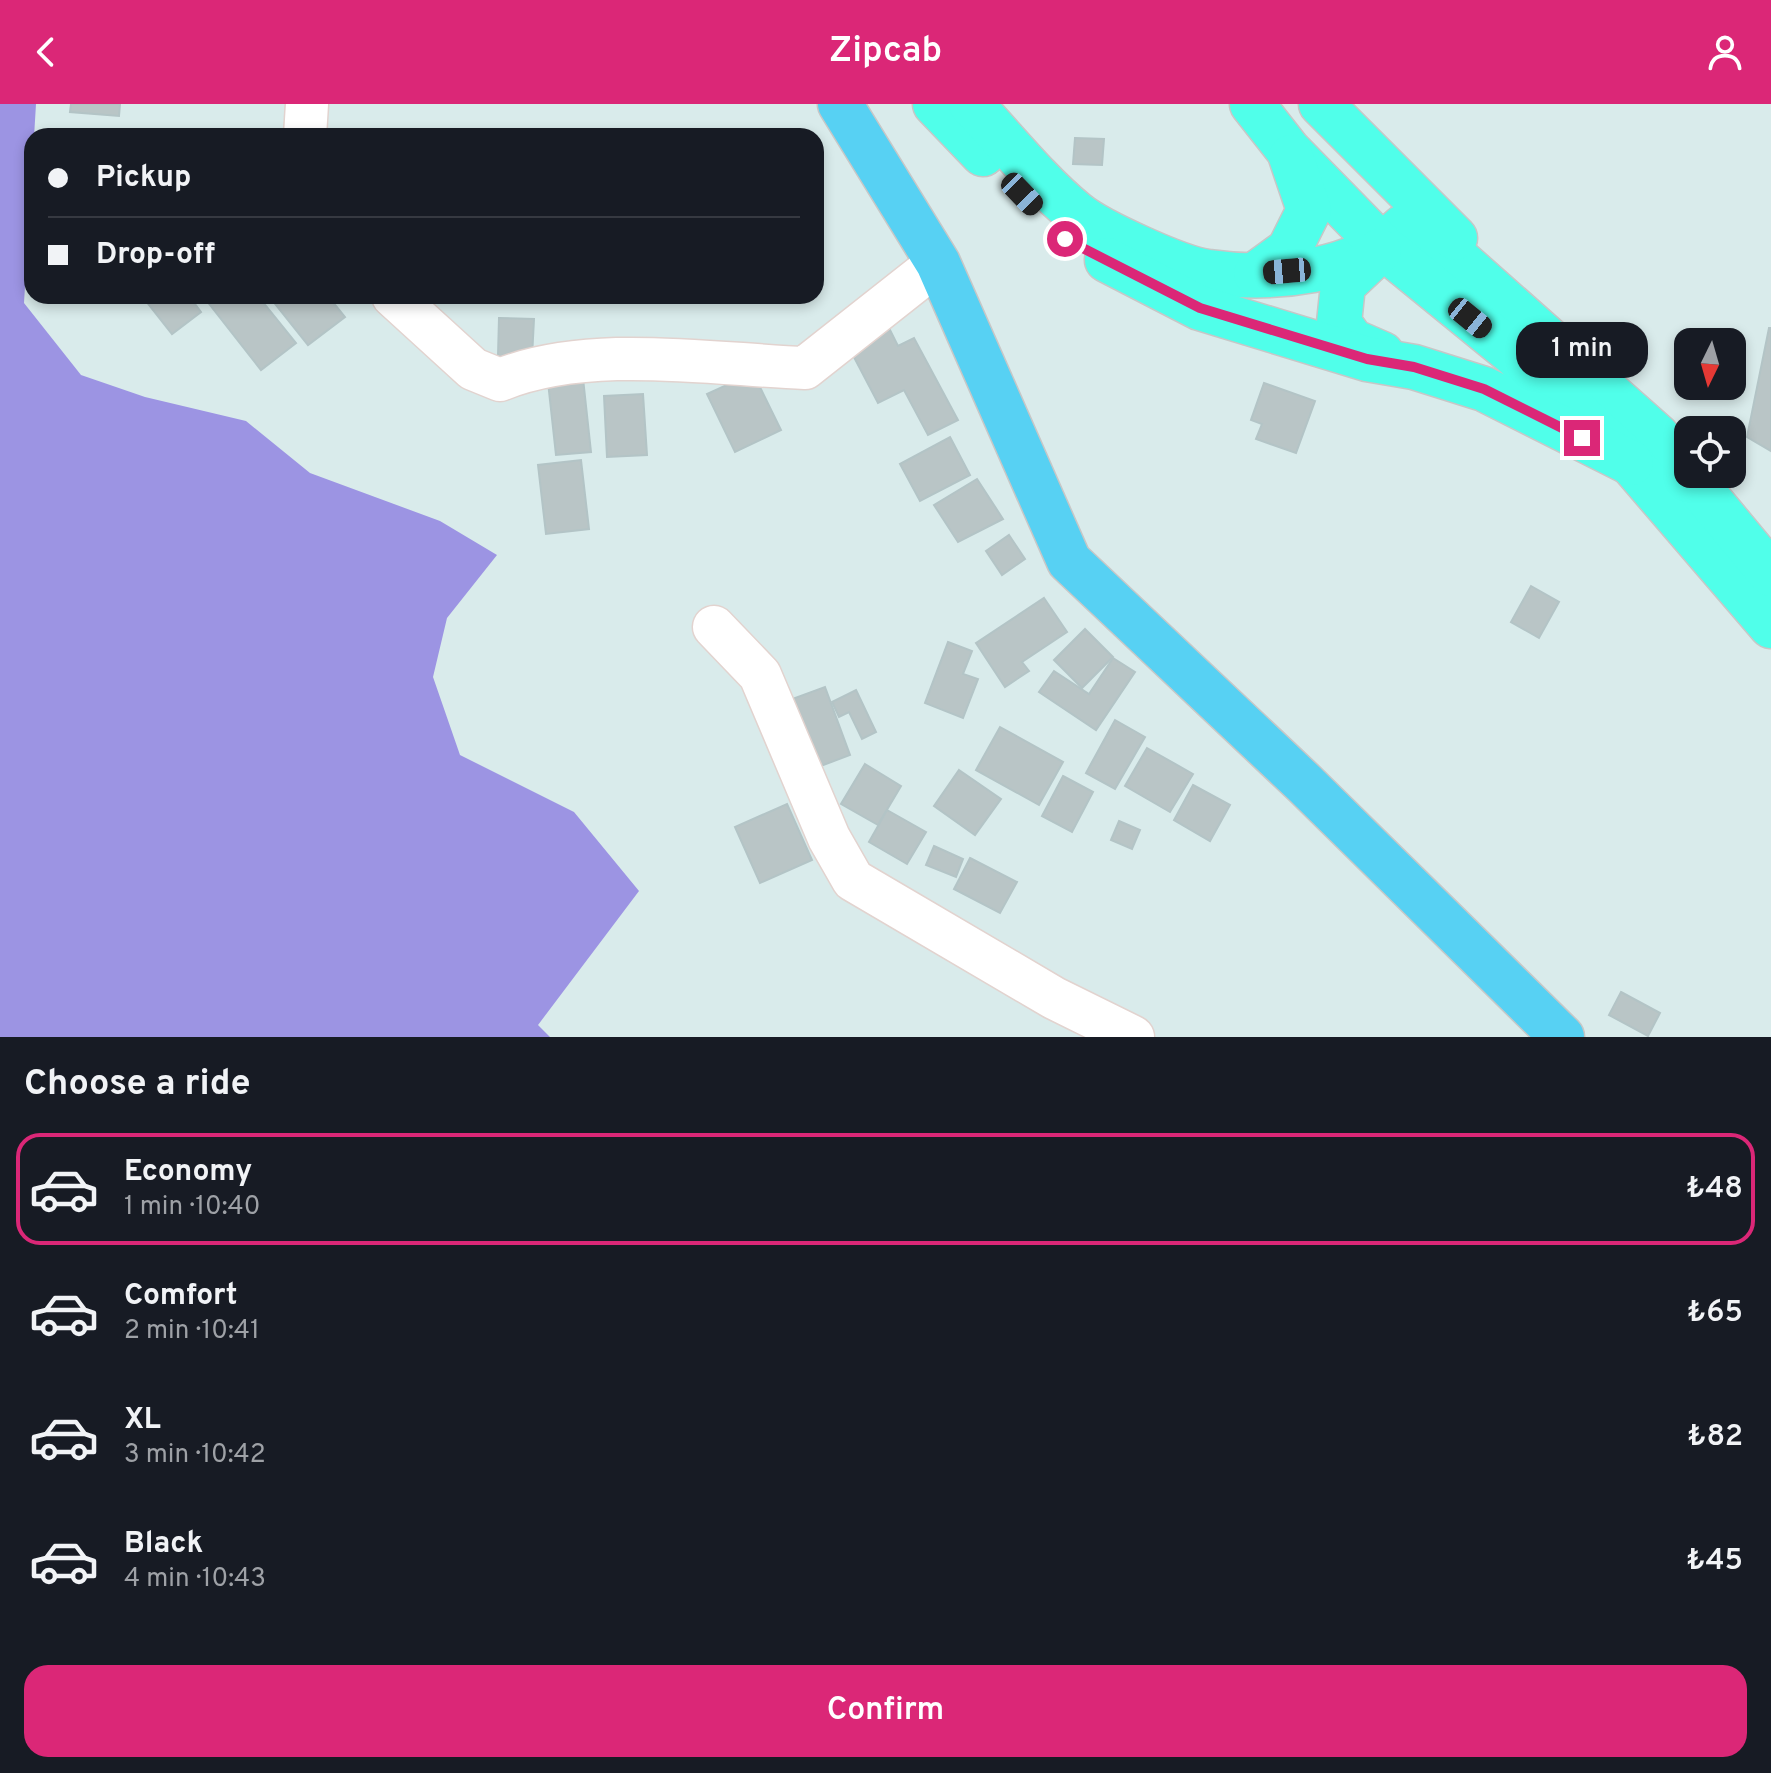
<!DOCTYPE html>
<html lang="en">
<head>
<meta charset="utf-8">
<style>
	:root { --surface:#171b24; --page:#242831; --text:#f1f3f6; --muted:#9ea1a6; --line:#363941; --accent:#db2777 }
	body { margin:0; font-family:Overpass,sans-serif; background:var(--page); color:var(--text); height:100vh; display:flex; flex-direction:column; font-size:30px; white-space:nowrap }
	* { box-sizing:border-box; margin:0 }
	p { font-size:26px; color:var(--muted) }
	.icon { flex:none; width:44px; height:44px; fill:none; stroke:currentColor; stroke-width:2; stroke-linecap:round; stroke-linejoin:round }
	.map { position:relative; height:933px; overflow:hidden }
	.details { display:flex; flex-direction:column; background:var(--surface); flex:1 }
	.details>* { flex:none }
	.guide { position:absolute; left:24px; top:24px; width:800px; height:176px; border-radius:24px; box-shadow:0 4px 12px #0003; display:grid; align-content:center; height:176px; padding:0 24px; background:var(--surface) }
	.needle { width:52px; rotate:185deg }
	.controls { position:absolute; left:1674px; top:224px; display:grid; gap:16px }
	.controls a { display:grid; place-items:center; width:72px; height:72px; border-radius:16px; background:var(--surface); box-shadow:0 4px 12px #0003; font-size:40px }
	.end { position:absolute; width:36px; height:36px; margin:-18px; border:10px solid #db2777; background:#fff; box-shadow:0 0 0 4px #fff }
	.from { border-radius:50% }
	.bubble { position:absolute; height:56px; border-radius:24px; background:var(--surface); box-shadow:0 4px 12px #0003; font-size:26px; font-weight:600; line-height:56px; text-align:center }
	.car { position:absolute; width:24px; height:48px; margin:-24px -12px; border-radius:10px; box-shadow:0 0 6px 2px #0007; background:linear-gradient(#222 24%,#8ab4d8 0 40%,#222 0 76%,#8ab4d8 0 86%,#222 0) }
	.guide b { display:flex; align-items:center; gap:28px; height:76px; font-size:30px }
	.guide b+b { border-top:2px solid var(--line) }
	.guide i { width:20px; height:20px; background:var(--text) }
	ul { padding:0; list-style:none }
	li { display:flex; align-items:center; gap:24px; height:112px; margin:0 16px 12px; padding:0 8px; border:4px solid transparent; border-radius:24px }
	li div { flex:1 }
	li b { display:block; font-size:30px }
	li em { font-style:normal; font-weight:600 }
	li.on { border-color:var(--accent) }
	li>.icon { width:72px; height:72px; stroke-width:1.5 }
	h2 { padding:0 24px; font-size:36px; line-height:96px }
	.cta { display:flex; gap:16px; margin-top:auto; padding:16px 24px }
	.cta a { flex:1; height:92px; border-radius:24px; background:var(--accent); color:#fff; font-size:32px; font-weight:600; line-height:92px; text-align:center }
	header { display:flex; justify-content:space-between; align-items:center; height:104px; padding:0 24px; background:var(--accent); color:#fff; font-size:36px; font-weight:600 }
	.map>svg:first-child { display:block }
	.green { fill:#9c94e3 }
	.building { fill:#b9c5c6; stroke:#b3c4c6; stroke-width:2 }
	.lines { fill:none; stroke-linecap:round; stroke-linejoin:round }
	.minor-casing { stroke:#e2d3cf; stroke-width:45 }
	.major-casing { stroke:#c7c7c7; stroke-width:47 }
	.highway-casing { stroke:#c7c7c7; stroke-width:47 }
	.minor { stroke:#fff; stroke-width:42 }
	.major { stroke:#57d1f3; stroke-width:44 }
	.highway { stroke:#50ffea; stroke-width:44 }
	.route { stroke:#db2777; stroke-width:10 }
</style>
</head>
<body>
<header><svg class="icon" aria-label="back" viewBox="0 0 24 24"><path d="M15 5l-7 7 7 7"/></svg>Zipcab<svg class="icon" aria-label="person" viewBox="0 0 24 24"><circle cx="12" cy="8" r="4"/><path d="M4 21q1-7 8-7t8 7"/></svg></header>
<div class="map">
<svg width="1771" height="933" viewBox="0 0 1771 933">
	<rect width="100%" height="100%" fill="#d9ebeb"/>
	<path class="green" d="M 0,0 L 36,0 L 24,199 L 81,271 L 145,293 L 246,317 L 310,369 L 440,417 L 497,451 L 447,514 L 433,573 L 460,651 L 574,708 L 639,787 L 538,921 L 550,933 L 0,933 Z"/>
	<g class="building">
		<path d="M 71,0 L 120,0 L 119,12 L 70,8 Z"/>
		<path d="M 1075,34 L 1104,35 L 1102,61 L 1073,60 Z"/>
		<path d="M 142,192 L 189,192 L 201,208 L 172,230 Z"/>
		<path d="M 203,192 L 258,192 L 296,239 L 261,266 Z"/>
		<path d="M 278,192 L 328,192 L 345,213 L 308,241 L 272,196 Z"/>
		<path d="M 499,214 L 534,215 L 532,253 L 498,252 Z"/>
		<path d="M 886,218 L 898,242 L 914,234 L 958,316 L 928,331 L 904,286 L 878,299 L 846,238 Z"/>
		<path d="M 1769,224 L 1771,224 L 1771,347 L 1747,333 Z"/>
		<path d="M 582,265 L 591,348 L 556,351 L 547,269 Z"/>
		<path d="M 753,269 L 781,326 L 735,348 L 707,290 Z"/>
		<path d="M 1264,279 L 1315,297 L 1296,349 L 1256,335 L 1262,320 L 1251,316 Z"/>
		<path d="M 643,290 L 647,351 L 607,353 L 604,292 Z"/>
		<path d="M 950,333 L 970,371 L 920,397 L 900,360 Z"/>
		<path d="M 581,356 L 589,425 L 546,430 L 538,361 Z"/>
		<path d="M 977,375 L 1003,415 L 958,438 L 934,401 Z"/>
		<path d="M 1009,431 L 1025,455 L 1002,471 L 986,447 Z"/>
		<path d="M 1531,482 L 1559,498 L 1539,534 L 1511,518 Z"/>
		<path d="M 1044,494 L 1067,528 L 1022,558 L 1029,567 L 1005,583 L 976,539 Z"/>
		<path d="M 1085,525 L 1113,553 L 1082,584 L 1054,556 Z"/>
		<path d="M 948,538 L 972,547 L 963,570 L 978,575 L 963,614 L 925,599 Z"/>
		<path d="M 1113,554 L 1135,568 L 1096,626 L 1039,588 L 1054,567 L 1089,590 Z"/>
		<path d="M 825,583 L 850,651 L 810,666 L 784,598 Z"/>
		<path d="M 856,586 L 876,628 L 862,635 L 849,608 L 839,613 L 832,598 Z"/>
		<path d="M 1115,616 L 1145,633 L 1115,685 L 1086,669 Z"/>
		<path d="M 1000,623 L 1063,658 L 1039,701 L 976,666 Z"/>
		<path d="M 1147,644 L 1193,670 L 1170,708 L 1125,682 Z"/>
		<path d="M 865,660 L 901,682 L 878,721 L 841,700 Z"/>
		<path d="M 959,666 L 1001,695 L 975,731 L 934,702 Z"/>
		<path d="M 1063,672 L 1093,688 L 1072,728 L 1042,712 Z"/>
		<path d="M 1193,681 L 1230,701 L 1210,737 L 1174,716 Z"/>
		<path d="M 787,700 L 812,756 L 760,779 L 735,723 Z"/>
		<path d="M 887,706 L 926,728 L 907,760 L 869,738 Z"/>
		<path d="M 1119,717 L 1140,726 L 1132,745 L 1111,736 Z"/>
		<path d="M 934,742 L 963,755 L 956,773 L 926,761 Z"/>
		<path d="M 970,754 L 1017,778 L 1000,809 L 954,785 Z"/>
		<path d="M 1621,888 L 1660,909 L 1648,932 L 1609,911 Z"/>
	</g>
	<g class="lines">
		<g class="minor-casing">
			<g id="minor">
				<path d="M 305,32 L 307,0"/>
				<path d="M 393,192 L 473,265 L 500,276 C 589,240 709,260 805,264 L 938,159"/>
				<path d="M 714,523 L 760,571 L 829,734 L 853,776 L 1054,894 L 1133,933"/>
			</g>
		</g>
		<g class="major-casing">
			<path id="major" d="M 840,0 L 938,159 L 1069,457 L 1305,680 L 1562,933"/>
		</g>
		<g class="highway-casing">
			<g id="highway">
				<path d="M 935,0 L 983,50"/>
				<path d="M 971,0 C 1005,36 1038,78 1076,109 C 1098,127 1181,165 1209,168 C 1272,177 1357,169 1403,123 L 1427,128 L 1657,332 L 1688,370"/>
				<path d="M 1252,0 L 1289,47 L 1383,143 L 1513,249 L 1631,359 L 1771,522"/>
				<path d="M 1321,0 L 1455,134"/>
				<path d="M 1379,147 L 1343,181 L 1339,219 L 1352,237 L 1382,250"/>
				<path d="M 1107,156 L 1200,204 L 1367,255 L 1414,263 L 1484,285 L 1631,359"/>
				<path d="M 1256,170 L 1289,146 L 1309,106 L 1291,53"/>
				<path d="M 1688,370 L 1771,470"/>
			</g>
		</g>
		<use href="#minor" class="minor"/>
		<use href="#major" class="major"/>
		<use href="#highway" class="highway"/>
	</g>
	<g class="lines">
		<path class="route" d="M 1065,135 L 1200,204 L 1367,255 L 1414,263 L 1484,285 L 1582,334"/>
	</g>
</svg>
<div class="controls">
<a><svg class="needle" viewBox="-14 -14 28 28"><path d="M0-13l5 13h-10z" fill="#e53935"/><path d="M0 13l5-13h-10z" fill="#9ea1a6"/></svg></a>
<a><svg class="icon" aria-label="locate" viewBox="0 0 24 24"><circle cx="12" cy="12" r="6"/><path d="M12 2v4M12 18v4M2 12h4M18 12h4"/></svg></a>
</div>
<i class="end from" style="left:1065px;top:135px"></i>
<i class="end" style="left:1582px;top:334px"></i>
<div class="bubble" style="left:1516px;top:218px;width:132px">1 min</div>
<i class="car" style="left:1022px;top:90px;rotate:136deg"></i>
<i class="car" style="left:1287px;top:167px;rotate:265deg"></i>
<i class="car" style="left:1470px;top:214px;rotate:129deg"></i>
<div class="guide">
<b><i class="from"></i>Pickup</b>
<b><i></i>Drop-off</b>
</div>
</div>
<section class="details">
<h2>Choose a ride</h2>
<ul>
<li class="on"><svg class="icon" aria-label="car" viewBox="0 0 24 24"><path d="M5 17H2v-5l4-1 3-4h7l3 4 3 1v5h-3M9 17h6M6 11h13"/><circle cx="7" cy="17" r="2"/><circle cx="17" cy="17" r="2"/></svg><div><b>Economy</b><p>1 min · 10:40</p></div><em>₺48</em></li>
<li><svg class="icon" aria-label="car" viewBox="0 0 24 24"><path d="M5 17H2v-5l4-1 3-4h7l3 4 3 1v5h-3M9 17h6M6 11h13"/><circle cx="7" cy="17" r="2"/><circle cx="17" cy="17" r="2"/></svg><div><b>Comfort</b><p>2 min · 10:41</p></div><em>₺65</em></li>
<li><svg class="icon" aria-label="car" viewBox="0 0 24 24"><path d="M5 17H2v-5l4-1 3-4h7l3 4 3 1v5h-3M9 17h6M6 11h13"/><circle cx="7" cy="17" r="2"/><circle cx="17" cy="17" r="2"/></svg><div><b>XL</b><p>3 min · 10:42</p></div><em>₺82</em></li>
<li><svg class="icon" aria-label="car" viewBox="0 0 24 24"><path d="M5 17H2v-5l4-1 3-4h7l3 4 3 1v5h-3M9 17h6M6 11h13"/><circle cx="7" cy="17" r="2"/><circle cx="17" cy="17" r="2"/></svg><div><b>Black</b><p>4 min · 10:43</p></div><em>₺45</em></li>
</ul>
<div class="cta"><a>Confirm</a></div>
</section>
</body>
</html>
